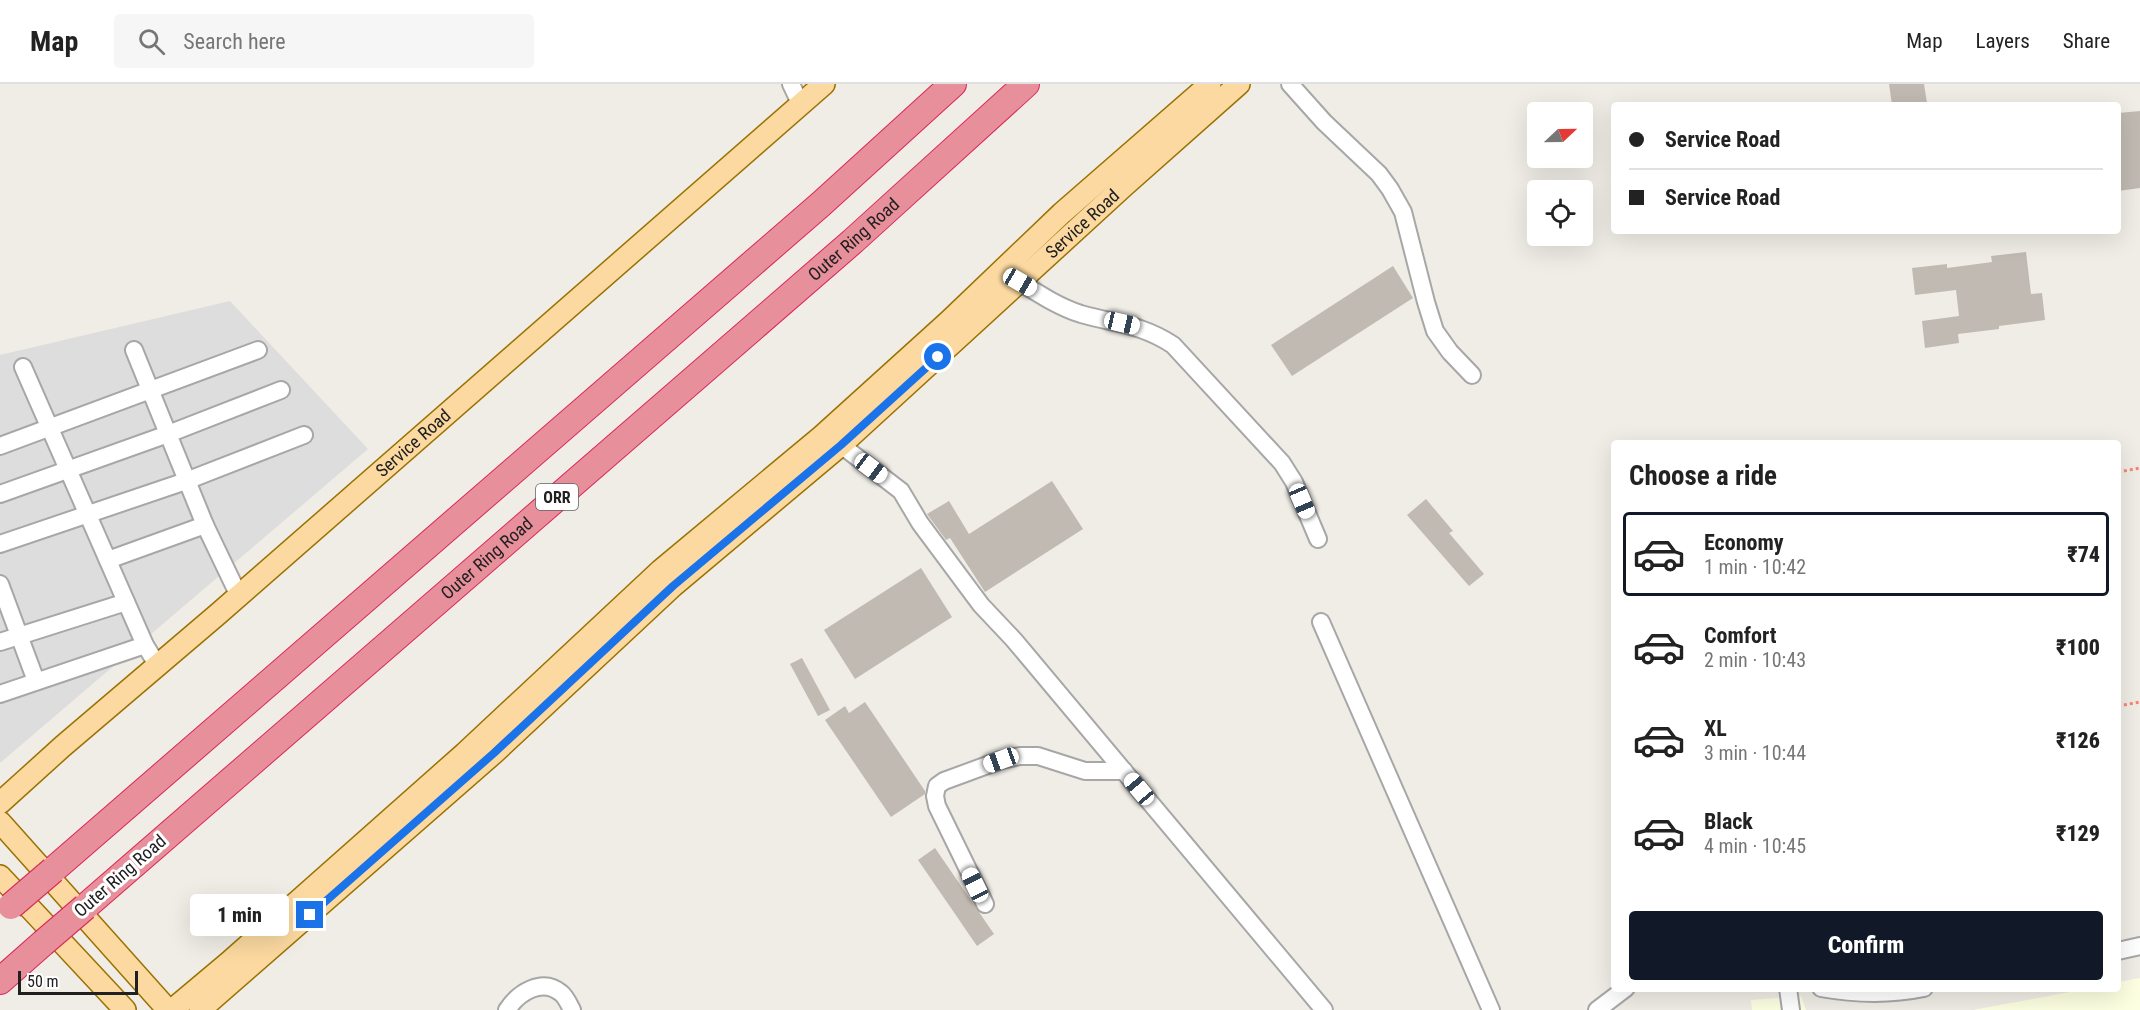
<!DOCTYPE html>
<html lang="en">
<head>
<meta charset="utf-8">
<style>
	:root { --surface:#fff; --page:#f6f6f6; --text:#222; --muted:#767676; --line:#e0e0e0; --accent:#111827 }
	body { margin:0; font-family:"Roboto Condensed",sans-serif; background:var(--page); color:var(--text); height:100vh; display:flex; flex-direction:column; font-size:22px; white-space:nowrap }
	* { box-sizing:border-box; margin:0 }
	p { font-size:20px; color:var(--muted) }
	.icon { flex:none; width:33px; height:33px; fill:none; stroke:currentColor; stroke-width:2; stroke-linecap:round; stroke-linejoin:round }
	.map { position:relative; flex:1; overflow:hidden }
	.panel { position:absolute; left:1611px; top:356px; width:510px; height:552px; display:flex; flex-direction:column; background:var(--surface); border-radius:6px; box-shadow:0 6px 24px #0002 }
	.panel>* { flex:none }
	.top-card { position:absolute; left:1611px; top:18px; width:510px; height:132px; border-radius:6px; box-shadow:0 6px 24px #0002; display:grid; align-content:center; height:132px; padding:0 18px; background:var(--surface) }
	.needle { width:39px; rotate:68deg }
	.fabs { position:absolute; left:1527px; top:18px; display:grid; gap:12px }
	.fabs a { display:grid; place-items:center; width:66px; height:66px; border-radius:6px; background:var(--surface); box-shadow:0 6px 24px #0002; font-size:30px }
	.scale { position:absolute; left:18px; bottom:15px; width:120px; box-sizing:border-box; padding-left:6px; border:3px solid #202020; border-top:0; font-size:16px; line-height:21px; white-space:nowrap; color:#202020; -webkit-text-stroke:4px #fff; paint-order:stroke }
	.end { position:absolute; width:27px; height:27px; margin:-14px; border:8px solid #1a73e8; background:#fff; box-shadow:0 0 0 3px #fff }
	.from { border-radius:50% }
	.bubble { position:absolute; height:42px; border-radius:6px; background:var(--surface); box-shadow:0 6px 24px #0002; font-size:20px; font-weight:800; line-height:42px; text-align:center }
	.car { position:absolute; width:18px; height:36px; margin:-18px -9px; border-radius:8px; box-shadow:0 0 4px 2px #0007; background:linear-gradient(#fff 24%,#345 0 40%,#fff 0 76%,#345 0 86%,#fff 0) }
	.top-card b { display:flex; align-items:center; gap:21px; height:57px; font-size:22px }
	.top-card b+b { border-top:2px solid var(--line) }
	.top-card i { width:15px; height:15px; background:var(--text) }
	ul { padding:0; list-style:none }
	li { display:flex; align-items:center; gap:18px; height:84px; margin:0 12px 9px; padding:0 6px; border:3px solid transparent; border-radius:6px }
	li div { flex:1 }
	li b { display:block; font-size:22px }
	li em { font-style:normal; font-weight:800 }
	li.on { border-color:var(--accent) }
	li>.icon { width:54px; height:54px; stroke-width:1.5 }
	h2 { padding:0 18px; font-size:27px; line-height:72px }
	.cta { display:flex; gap:12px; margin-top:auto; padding:12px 18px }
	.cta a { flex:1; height:69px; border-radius:6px; background:var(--accent); color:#fff; font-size:24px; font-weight:800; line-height:69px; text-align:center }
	header { display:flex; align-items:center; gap:36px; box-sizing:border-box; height:84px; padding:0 30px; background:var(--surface); border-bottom:2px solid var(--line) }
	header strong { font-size:28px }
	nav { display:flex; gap:33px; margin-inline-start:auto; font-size:21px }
	.search { width:420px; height:54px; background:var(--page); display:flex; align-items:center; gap:15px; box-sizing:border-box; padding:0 21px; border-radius:6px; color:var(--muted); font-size:22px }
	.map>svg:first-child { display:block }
	.residential { fill:#dedddd }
	.education { fill:#fdffe1 }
	.building { fill:#c1bab2 }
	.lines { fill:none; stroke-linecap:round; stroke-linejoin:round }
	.minor-casing { stroke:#a7a7a7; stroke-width:20 }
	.major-casing { stroke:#9b7101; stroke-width:24 }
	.highway-casing { stroke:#da275a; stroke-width:28 }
	.path { stroke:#f9856e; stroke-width:3; stroke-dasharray:3 3; stroke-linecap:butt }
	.minor { stroke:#fff; stroke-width:16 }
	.major { stroke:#fbd9a0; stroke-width:21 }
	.highway { stroke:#e78f9a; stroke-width:26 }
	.highway-bridge-casing { stroke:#da275a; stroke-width:28; stroke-linecap:butt }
	.highway-bridge { stroke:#e78f9a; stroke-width:26 }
	.route { stroke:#1a73e8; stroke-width:8 }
	.labels { text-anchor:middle; stroke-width:6; stroke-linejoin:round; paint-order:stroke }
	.shield { fill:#fff; stroke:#636363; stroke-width:1.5 }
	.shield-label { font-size:16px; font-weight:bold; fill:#202020 }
	.street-label { font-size:18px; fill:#202020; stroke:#fff }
</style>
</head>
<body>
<header>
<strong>Map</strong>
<div class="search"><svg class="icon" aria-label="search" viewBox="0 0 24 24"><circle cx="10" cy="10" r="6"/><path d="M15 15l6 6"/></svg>Search here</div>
<nav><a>Map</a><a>Layers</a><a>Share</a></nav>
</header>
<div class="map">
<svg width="2140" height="926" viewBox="0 0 2140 926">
	<rect width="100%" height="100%" fill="#f0ede6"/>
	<path class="residential" d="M 230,217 L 368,365 L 0,679 L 0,271 Z"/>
	<g class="education">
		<path d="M 2140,894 L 2140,926 L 1973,926 L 2086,905 L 2118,904 L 2118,898 Z"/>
		<path d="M 1801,912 L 1806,926 L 1752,926 L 1751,916 Z"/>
	</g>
	<g class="building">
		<path d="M 1889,0 L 1924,0 L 1927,19 L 1892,21 Z"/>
		<path d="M 2140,27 L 2140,104 L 2118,107 L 2118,29 Z"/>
		<path d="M 2026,168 L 2031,210 L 2042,209 L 2045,236 L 1999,242 L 1999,245 L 1958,250 L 1959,259 L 1925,264 L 1922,237 L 1959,232 L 1956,206 L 1915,211 L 1912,184 L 1947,180 L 1947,184 L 1992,178 L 1991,172 Z"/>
		<path d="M 1393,182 L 1413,214 L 1292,292 L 1271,261 Z"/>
		<path d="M 1052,397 L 1083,445 L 985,508 L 950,454 L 946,456 L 927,430 L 949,417 L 969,450 Z"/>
		<path d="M 1426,415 L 1453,447 L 1449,449 L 1484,490 L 1469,502 L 1407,431 Z"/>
		<path d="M 921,484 L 952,533 L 855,595 L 824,546 Z"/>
		<path d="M 802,574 L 830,626 L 818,632 L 790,580 Z"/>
		<path d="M 865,618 L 925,707 L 925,710 L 891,733 L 825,636 L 845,622 L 849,629 Z"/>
		<path d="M 935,764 L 994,850 L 977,862 L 918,776 Z"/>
	</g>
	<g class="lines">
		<g class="minor-casing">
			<g id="minor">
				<path d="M 791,0 L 801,21"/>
				<path d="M 1290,0 L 1324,38 L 1379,90 L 1390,105 L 1403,128 L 1426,218 L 1435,247 L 1450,268 L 1472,291"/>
				<path d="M 1020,198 C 1039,210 1059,223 1081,230 C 1116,240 1141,240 1173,261 L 1282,379 L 1294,398 L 1318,455"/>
				<path d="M 134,266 L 205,441 L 239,512"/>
				<path d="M 23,283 L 145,561 L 158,582"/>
				<path d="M 841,361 L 901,407 L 920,439 L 981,521 L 1014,556 L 1324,926"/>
				<path d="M 0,362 L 258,266"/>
				<path d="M 0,410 L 168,350 L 281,306"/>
				<path d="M 0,460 L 186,397 L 304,351"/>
				<path d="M 108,476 L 205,441"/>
				<path d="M 0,500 L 36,597"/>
				<path d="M 1321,538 L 1491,926"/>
				<path d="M 0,558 L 126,518"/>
				<path d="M 0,610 L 145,561"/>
				<path d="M 985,820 L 937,722 L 935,712 L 937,702 L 944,697 L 1001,676 L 1020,672 L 1038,672 L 1085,687 L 1124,687"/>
				<path d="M 2118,867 L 2140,862"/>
				<path d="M 1788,904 L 1791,926"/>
				<path d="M 1821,904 C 1855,910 1890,911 1924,904"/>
				<path d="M 507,926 C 518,909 542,893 561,909 C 566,913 569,920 572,926"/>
				<path d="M 1597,926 L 1626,904"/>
			</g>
		</g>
		<g class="major-casing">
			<g id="major">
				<path id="s1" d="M 0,719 L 63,662 L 218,530 L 824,0"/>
				<path d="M 0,738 L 168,926"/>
				<path d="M 0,792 L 125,926"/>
				<path d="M 172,926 L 228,879 L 465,669 L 661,486 L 822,352 L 948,238 L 1062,129 L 1210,0"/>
				<path id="s2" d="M 200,926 L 494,669 L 673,502 L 841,361 L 1124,102 L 1239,0"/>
			</g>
		</g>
		<g class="highway-casing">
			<g id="highway">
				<path d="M 53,786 L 821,120 L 953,0"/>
				<path id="s3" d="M 85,823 L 853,157 L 1026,0"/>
				<path d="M 0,897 L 43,859"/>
			</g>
		</g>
		<g class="path">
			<path d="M 2118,388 L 2140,384"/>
			<path d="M 2118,622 L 2140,618"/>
		</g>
		<use href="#minor" class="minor"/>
		<use href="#major" class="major"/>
		<use href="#highway" class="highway"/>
		<g class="highway-bridge-casing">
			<g id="highway-bridge">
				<path d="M 11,822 L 53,786"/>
				<path d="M 43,859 L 85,823"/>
			</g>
		</g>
		<use href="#highway-bridge" class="highway-bridge"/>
	</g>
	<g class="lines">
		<path class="route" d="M 310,831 L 494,669 L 673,502 L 841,361 L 938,273"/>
	</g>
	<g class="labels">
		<rect class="shield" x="536" y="400" width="42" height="26" rx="4.5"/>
		<g class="shield-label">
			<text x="557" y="419">ORR</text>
		</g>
		<g class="street-label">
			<text dy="6" stroke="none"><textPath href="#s2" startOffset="1182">Service Road</textPath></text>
			<text dy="6" stroke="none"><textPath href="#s3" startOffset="1018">Outer Ring Road</textPath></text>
			<text dy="6" stroke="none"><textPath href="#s1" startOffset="548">Service Road</textPath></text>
			<text dy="6" stroke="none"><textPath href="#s3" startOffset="532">Outer Ring Road</textPath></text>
			<text transform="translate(120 792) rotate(-41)" y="6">Outer Ring Road</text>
		</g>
	</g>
</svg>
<div class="fabs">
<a><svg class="needle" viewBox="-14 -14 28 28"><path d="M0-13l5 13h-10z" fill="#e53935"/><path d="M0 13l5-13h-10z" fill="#767676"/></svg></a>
<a><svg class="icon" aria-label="locate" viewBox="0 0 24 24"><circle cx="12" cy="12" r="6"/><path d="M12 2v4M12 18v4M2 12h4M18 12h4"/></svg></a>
</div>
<div class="scale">50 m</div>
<i class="end from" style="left:938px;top:273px"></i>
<i class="end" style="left:310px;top:831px"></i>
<div class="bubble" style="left:190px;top:810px;width:99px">1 min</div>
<i class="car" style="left:1020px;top:198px;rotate:120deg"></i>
<i class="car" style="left:1122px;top:239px;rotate:103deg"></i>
<i class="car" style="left:871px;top:384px;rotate:127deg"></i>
<i class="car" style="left:1302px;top:417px;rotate:157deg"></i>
<i class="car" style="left:1001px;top:676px;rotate:250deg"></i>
<i class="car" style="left:1139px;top:705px;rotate:320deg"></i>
<i class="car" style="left:975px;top:801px;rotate:334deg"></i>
<div class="top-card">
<b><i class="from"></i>Service Road</b>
<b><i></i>Service Road</b>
</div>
<section class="panel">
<h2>Choose a ride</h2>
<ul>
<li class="on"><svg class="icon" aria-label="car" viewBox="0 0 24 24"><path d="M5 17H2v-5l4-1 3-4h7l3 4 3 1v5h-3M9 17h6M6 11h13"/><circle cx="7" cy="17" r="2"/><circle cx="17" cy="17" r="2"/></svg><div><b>Economy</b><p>1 min · 10:42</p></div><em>₹74</em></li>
<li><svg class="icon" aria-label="car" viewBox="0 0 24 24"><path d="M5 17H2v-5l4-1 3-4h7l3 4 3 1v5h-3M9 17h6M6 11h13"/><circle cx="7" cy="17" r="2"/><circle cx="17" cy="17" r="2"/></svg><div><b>Comfort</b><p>2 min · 10:43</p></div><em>₹100</em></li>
<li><svg class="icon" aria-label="car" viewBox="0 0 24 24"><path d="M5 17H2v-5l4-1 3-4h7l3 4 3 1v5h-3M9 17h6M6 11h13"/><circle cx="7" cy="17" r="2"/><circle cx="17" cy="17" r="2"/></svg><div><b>XL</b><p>3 min · 10:44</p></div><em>₹126</em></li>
<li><svg class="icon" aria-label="car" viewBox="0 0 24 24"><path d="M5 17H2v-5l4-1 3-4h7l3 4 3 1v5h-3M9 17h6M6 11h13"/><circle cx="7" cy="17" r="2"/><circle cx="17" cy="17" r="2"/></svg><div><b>Black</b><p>4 min · 10:45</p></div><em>₹129</em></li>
</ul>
<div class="cta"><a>Confirm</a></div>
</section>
</div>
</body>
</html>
